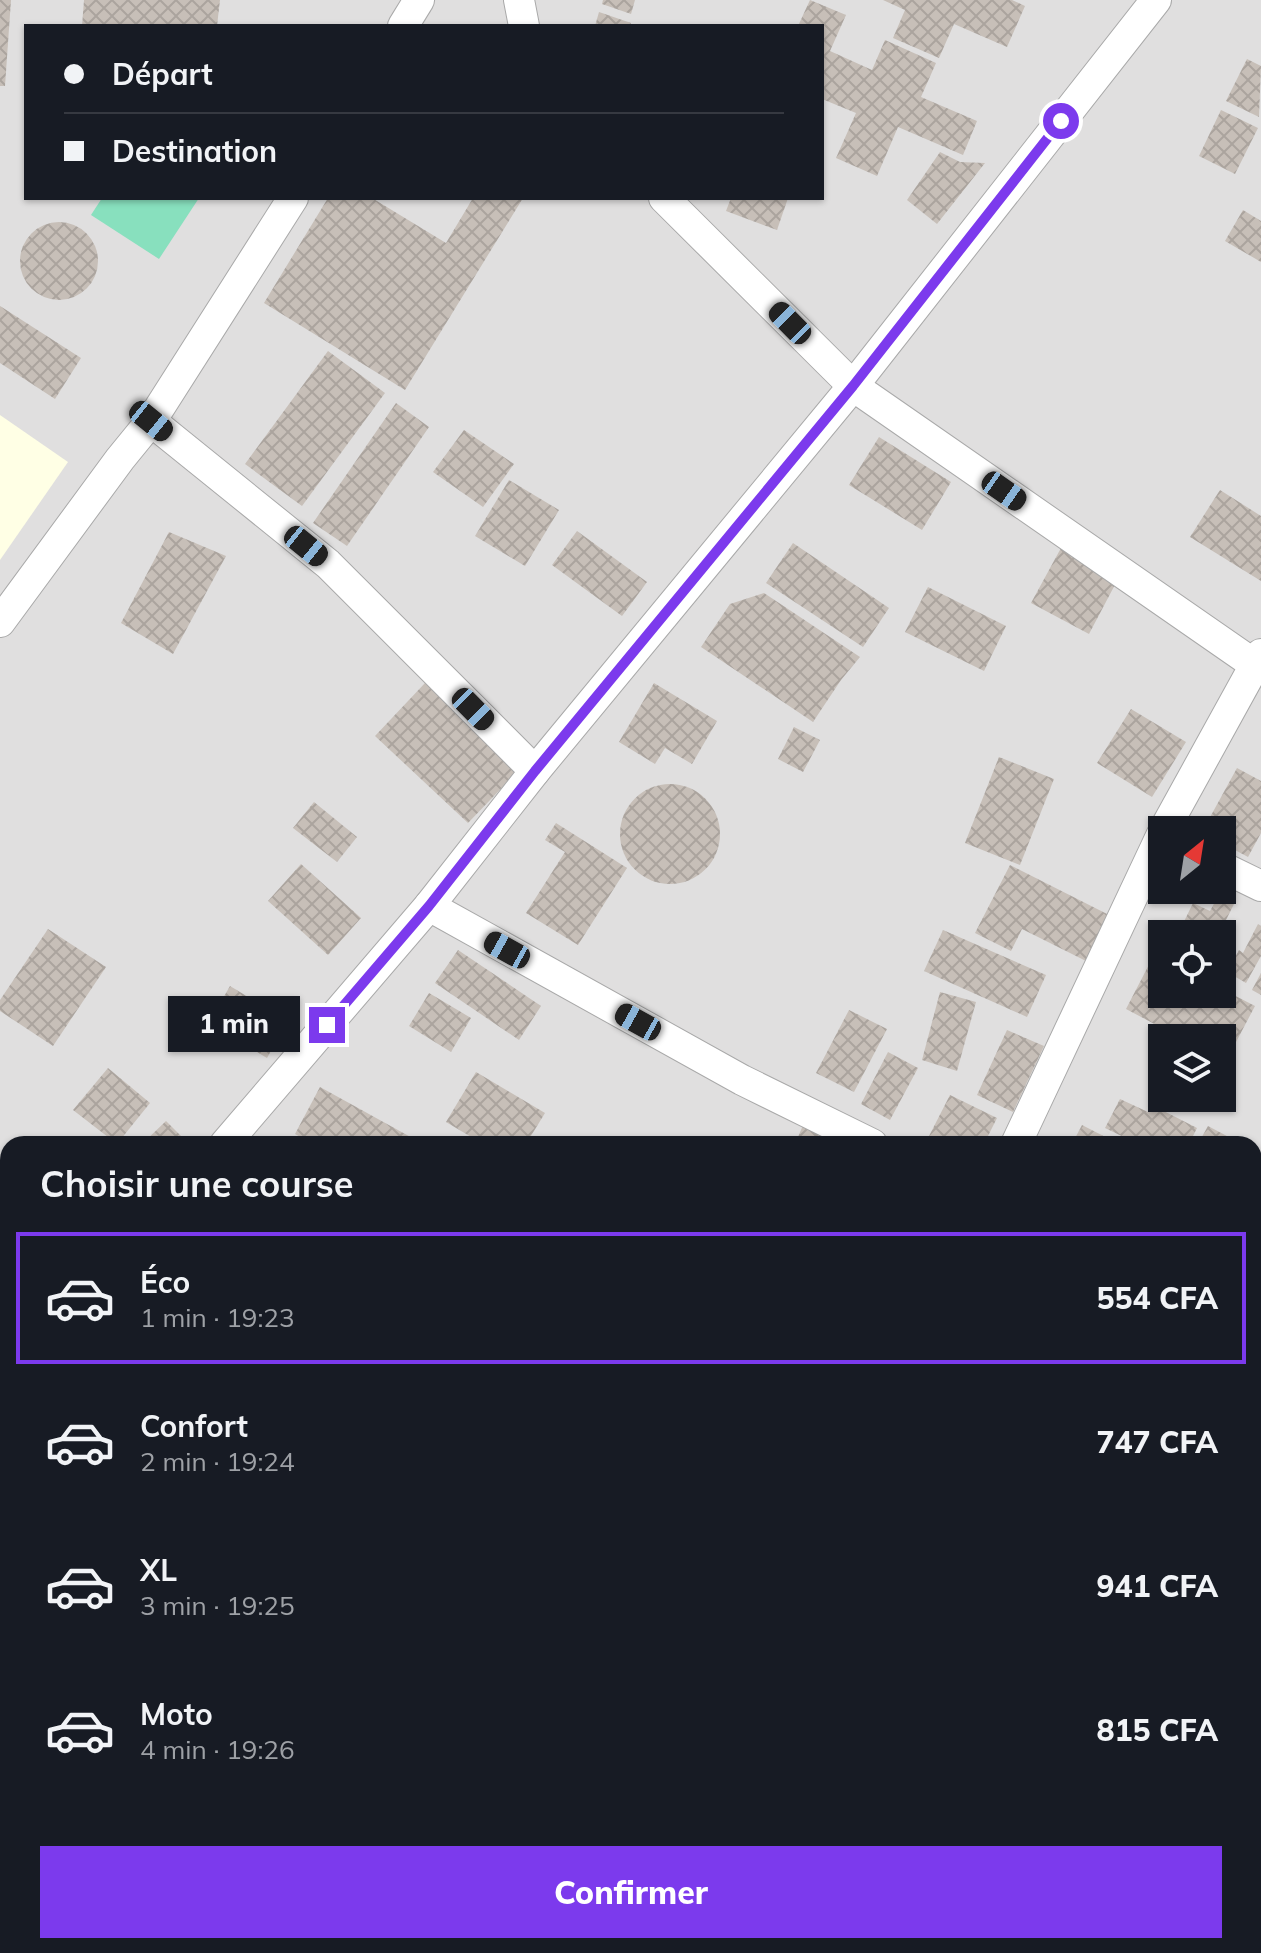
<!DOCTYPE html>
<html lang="fr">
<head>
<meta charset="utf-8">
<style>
	:root { --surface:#171b24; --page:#20242c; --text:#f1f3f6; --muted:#9ea1a6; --line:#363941; --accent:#7c3aed }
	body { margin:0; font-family:Mulish,sans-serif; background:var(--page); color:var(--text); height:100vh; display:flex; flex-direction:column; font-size:30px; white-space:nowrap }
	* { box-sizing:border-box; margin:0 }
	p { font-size:26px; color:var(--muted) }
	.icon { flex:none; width:44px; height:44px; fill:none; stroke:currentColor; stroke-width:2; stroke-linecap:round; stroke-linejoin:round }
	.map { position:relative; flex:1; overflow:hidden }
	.side { position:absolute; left:0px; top:1136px; width:1262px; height:818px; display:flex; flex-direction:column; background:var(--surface); border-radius:24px 24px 0 0; box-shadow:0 2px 6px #0004 }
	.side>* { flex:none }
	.hud { position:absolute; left:24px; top:24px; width:800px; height:176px; border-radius:0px; box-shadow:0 2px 6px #0004; display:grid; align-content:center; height:176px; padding:0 40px; background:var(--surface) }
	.needle { width:52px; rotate:30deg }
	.tools { position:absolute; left:1148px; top:816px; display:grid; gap:16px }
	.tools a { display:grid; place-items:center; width:88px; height:88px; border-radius:0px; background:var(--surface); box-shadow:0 2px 6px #0004; font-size:40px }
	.end { position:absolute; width:36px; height:36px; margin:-18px; border:10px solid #7c3aed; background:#fff; box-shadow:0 0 0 4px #fff }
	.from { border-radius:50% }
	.bubble { position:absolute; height:56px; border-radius:0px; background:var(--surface); box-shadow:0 2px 6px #0004; font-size:26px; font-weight:800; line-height:56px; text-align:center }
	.car { position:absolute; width:24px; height:48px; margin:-24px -12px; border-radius:10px; box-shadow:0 0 6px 2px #0007; background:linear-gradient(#222 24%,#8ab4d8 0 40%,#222 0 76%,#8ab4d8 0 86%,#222 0) }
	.hud b { display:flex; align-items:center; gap:28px; height:76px; font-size:30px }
	.hud b+b { border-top:2px solid var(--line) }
	.hud i { width:20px; height:20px; background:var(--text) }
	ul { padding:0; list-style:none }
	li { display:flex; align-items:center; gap:24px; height:132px; margin:0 16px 12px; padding:0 24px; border:4px solid transparent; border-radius:0px }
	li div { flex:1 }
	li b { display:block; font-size:30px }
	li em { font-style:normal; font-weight:800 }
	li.selected { border-color:var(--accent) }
	li>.icon { width:72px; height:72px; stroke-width:1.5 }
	h2 { padding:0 40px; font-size:36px; line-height:96px }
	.primary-button { display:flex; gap:16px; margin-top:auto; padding:16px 40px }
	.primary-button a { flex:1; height:92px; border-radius:0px; background:var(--accent); color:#fff; font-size:32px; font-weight:800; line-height:92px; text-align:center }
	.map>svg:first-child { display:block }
	.residential { fill:#e0dfdf; fill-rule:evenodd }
	.education { fill:#ffffe5 }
	.pitch { fill:#88e0be }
	.building { fill:url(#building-cross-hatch) }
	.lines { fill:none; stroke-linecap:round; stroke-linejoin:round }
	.lane-casing { stroke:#a9a9a9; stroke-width:18 }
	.street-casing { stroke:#a9a9a9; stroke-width:32 }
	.lane { stroke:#fff; stroke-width:16 }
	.street { stroke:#fff; stroke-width:30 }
	.route { stroke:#7c3aed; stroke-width:10 }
</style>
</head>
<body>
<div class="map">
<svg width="1261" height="1953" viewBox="0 0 1261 1953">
	<defs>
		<pattern id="building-cross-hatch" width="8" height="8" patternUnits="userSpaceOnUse" patternTransform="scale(2)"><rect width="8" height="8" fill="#c7bfb8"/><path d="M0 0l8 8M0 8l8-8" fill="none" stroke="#aba49e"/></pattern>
	</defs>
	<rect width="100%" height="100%" fill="#f2efe9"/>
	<path class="residential" d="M 0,0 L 1261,0 L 1261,1953 L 0,1953 ZM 26,26 L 822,26 L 822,198 L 26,198 ZM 1162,830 L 1222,830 L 1222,890 L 1162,890 ZM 1162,934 L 1222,934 L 1222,994 L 1162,994 ZM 1162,1038 L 1222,1038 L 1222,1098 L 1162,1098 ZM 8,1144 L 1254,1144 L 1254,1946 L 8,1946 Z"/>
	<path class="education" d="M 0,415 L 68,462 L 0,560 Z"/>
	<path class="pitch" d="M 102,198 L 199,198 L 159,259 L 91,215 Z"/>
	<g class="building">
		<path d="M 0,0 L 11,0 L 5,86 L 0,86 Z"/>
		<path d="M 84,0 L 220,0 L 217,26 L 82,26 Z"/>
		<path d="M 603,0 L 635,0 L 631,14 L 602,4 Z"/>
		<path d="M 810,0 L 846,15 L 830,51 L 872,70 L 885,40 L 936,63 L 921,97 L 977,121 L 963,155 L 898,127 L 877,176 L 836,158 L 856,113 L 822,99 L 822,26 L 798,26 Z"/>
		<path d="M 883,0 L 1012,0 L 1025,6 L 1007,47 L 954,24 L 939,58 L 893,38 L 905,10 Z"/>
		<path d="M 599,12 L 631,23 L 630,26 L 595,26 Z"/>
		<path d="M 1247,59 L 1261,66 L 1259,117 L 1226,101 Z"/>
		<path d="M 1221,110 L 1258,128 L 1235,174 L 1199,156 Z"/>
		<path d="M 940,152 L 960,162 L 985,163 L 937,224 L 907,200 Z"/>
		<path d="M 328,198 L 372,198 L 446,243 L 473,198 L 523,198 L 405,390 L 264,303 Z"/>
		<path d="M 731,198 L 788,198 L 777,230 L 726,211 Z"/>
		<path d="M 1243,210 L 1261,221 L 1261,262 L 1225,241 Z"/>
		<circle cx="59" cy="261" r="39"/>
		<path d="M 0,306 L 81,358 L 55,399 L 0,363 Z"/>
		<path d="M 328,351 L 385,393 L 302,506 L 245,464 Z"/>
		<path d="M 396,403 L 429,427 L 347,546 L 313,523 Z"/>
		<path d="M 464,430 L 514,464 L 483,507 L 433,472 Z"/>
		<path d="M 879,437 L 951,482 L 922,530 L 849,485 Z"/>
		<path d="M 509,480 L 559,510 L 525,566 L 475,536 Z"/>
		<path d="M 1220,490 L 1261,516 L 1261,581 L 1190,537 Z"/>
		<path d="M 577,531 L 647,582 L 622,616 L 552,565 Z"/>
		<path d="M 169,532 L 226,556 L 173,654 L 121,623 Z"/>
		<path d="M 793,543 L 889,608 L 863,647 L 766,583 Z"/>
		<path d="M 1061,548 L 1118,579 L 1089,634 L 1031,603 Z"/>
		<path d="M 928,587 L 1006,626 L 984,671 L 905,632 Z"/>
		<path d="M 764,593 L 860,657 L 841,680 L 813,722 L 701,647 L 730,604 Z"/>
		<path d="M 425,683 L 518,771 L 468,823 L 375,736 Z"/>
		<path d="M 654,683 L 717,721 L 692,764 L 665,748 L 655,764 L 619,742 Z"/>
		<path d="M 1131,709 L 1186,742 L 1152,797 L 1097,763 Z"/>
		<path d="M 794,727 L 820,740 L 803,772 L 778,759 Z"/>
		<path d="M 999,757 L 1054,779 L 1020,865 L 965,843 Z"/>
		<path d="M 1237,768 L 1261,781 L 1261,833 L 1248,857 L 1222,843 L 1222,830 L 1203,830 Z"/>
		<circle cx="670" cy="834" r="50"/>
		<path d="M 314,802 L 357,837 L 337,862 L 293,828 Z"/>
		<path d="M 556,823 L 627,868 L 578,945 L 526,913 L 565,852 L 545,840 Z"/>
		<path d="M 301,864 L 361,918 L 328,955 L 268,901 Z"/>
		<path d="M 1010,865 L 1111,916 L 1088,962 L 1022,929 L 1011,951 L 975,933 Z"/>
		<path d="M 1204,890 L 1216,890 L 1236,900 L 1219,934 L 1178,934 L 1193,903 L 1210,911 L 1216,900 L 1202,894 Z"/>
		<path d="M 1258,924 L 1261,926 L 1261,956 L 1246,983 L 1227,972 L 1239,950 L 1243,953 Z"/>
		<path d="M 48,929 L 106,967 L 53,1046 L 0,1011 L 0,1000 Z"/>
		<path d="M 943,930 L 1046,975 L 1027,1017 L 924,971 Z"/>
		<path d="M 458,950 L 541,1006 L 519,1040 L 435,983 Z"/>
		<path d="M 1155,953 L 1162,957 L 1162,994 L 1222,994 L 1222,989 L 1255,1006 L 1226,1061 L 1222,1059 L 1222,1038 L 1181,1038 L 1126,1009 Z"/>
		<path d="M 1261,973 L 1261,995 L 1252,990 Z"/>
		<path d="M 230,986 L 288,1021 L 267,1058 L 209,1023 Z"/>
		<path d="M 940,992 L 976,1002 L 957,1071 L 922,1060 Z"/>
		<path d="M 429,993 L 471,1018 L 451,1052 L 409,1026 Z"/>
		<path d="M 849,1010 L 887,1029 L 854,1092 L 816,1073 Z"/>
		<path d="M 1007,1030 L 1044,1046 L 1013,1112 L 977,1095 Z"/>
		<path d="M 888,1052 L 918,1068 L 890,1120 L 861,1104 Z"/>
		<path d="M 108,1068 L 150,1103 L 117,1144 L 73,1110 Z"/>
		<path d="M 476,1072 L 545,1113 L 526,1144 L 483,1144 L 446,1122 Z"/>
		<path d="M 320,1087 L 416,1140 L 414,1144 L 313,1144 L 295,1134 Z"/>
		<path d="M 950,1095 L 997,1118 L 984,1144 L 935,1144 L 927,1140 Z"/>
		<path d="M 1120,1099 L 1148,1112 L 1152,1105 L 1197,1128 L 1189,1144 L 1138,1144 L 1105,1128 Z"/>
		<path d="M 166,1121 L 189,1144 L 142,1144 Z"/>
		<path d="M 804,1123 L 852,1144 L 795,1144 Z"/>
		<path d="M 1082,1125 L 1119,1144 L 1072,1144 Z"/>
		<path d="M 1208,1126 L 1242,1144 L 1198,1144 Z"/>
		<path d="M 1254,1151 L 1261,1155 L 1261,1227 L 1254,1223 Z"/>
		<path d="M 1261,1265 L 1261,1356 L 1254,1353 L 1254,1278 Z"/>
		<path d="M 0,1707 L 8,1714 L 8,1744 L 0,1754 Z"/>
		<path d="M 8,1781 L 8,1875 L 0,1868 L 0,1791 Z"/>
		<path d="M 1254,1864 L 1261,1867 L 1261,1882 L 1254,1898 Z"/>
		<path d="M 112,1946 L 143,1946 L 149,1953 L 103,1953 Z"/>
		<path d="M 848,1946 L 918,1946 L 909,1953 L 839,1953 Z"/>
		<path d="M 940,1946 L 980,1946 L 989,1953 L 949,1953 Z"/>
		<path d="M 994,1946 L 1039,1946 L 1034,1953 L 1003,1953 Z"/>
		<path d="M 1067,1946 L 1104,1946 L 1097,1953 L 1075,1953 Z"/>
	</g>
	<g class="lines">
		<g class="lane-casing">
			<path id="lane" d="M 712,1953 L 722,1946"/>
		</g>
		<g class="street-casing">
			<g id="street">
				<path d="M 519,0 L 524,26"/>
				<path d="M 403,26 L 419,0"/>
				<path d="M 664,198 L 853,386 L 1261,669"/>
				<path d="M 151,421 L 328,564 L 535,771"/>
				<path d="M 0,622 L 120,459 L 151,421 L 293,198"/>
				<path d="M 1164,830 L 1261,654"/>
				<path d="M 1222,867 L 1261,886"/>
				<path d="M 429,906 L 742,1080 L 872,1144"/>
				<path d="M 225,1144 L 429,906 L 535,771 L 853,386 L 1156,0"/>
				<path d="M 1016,1144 L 1162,834"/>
				<path d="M 1254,1374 L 1261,1378"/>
				<path d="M 0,1412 L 8,1402"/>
				<path d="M 690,1946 L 694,1953"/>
				<path d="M 199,1953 L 208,1946"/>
			</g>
		</g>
		<use href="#lane" class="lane"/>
		<use href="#street" class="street"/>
	</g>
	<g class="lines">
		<path class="route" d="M 327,1025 L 429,906 L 535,771 L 853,386 L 1061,121"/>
	</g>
</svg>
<div class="tools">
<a><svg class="needle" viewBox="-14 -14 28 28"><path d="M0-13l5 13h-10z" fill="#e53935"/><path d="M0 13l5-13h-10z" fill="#9ea1a6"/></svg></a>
<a><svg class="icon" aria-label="locate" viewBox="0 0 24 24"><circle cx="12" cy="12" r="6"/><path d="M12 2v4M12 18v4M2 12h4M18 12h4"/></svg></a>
<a><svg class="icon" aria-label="layers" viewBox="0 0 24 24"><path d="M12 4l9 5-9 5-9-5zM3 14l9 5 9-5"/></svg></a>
</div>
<i class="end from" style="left:1061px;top:121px"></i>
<i class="end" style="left:327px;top:1025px"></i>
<div class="bubble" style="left:168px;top:996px;width:132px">1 min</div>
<i class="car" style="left:790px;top:323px;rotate:315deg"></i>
<i class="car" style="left:151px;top:421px;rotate:129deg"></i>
<i class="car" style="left:1004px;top:491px;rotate:125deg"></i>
<i class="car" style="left:306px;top:546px;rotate:129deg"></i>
<i class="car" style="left:473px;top:709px;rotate:135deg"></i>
<i class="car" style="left:507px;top:950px;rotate:299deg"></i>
<i class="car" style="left:638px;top:1022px;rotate:299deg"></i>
<div class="hud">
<b><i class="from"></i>Départ</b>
<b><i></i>Destination</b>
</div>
<section class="side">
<h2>Choisir une course</h2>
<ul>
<li class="selected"><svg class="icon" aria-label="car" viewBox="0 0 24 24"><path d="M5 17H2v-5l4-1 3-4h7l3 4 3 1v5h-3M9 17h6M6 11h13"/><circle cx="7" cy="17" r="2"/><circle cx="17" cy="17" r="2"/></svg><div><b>Éco</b><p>1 min · 19:23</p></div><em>554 CFA</em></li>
<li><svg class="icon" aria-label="car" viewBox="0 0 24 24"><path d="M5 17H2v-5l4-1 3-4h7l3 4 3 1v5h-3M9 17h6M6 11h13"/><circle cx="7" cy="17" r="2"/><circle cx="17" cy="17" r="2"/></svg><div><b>Confort</b><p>2 min · 19:24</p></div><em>747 CFA</em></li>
<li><svg class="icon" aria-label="car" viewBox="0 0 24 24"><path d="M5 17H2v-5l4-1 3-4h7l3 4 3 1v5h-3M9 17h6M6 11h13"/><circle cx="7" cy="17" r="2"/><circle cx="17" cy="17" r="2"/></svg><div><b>XL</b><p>3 min · 19:25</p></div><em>941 CFA</em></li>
<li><svg class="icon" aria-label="car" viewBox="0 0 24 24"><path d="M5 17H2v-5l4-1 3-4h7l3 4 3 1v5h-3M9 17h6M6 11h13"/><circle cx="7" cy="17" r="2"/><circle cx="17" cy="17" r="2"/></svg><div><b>Moto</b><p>4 min · 19:26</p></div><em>815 CFA</em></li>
</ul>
<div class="primary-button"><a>Confirmer</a></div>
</section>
</div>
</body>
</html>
